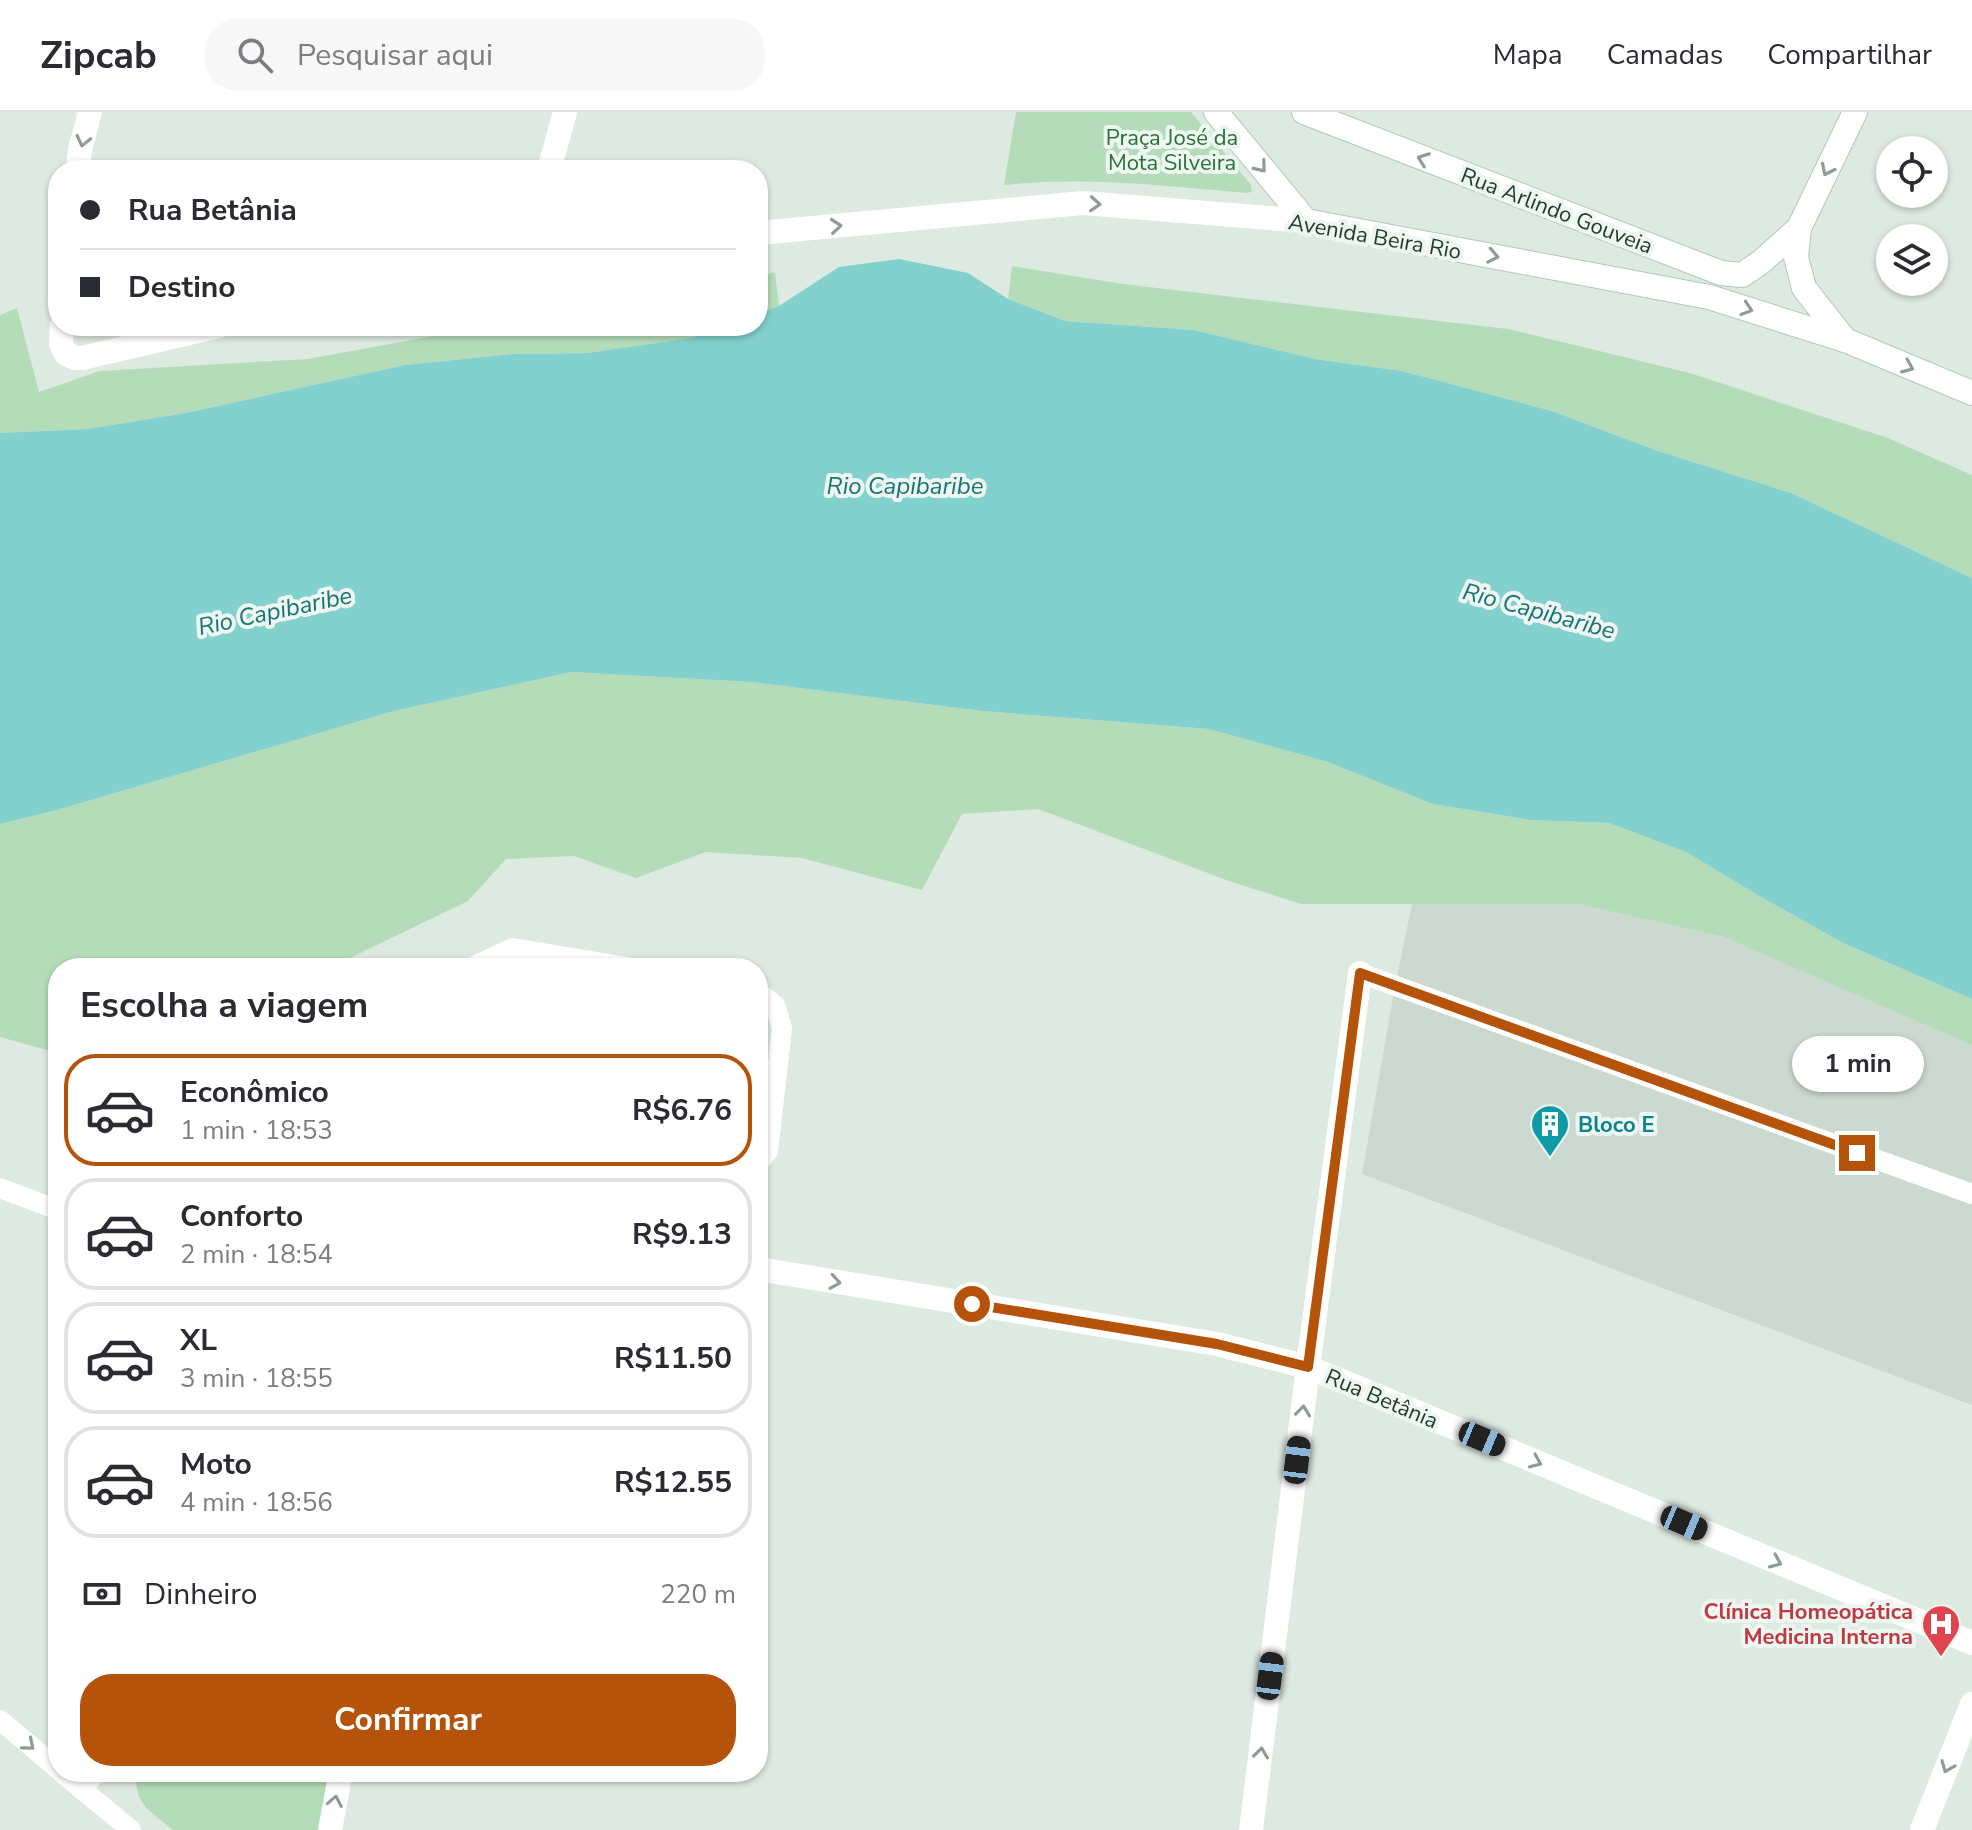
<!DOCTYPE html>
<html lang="pt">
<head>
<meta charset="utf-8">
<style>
	:root { --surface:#fff; --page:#f7f7f7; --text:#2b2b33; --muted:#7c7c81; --line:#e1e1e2; --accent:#b45309 }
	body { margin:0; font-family:"Nunito Sans",sans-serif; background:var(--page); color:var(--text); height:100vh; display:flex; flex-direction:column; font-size:30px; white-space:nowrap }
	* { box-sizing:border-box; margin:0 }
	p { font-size:26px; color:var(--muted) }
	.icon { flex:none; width:44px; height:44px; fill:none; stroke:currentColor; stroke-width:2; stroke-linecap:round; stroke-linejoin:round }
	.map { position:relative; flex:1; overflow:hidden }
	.panel { position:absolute; left:48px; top:846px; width:720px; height:824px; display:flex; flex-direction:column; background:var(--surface); border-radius:32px; box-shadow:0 2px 6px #0004 }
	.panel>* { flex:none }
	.hud { position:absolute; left:48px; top:48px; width:720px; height:176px; border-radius:32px; box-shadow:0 2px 6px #0004; display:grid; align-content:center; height:176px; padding:0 32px; background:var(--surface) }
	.tools { position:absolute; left:1876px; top:24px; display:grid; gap:16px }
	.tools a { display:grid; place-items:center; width:72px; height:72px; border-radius:50%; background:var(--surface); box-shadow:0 2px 6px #0004; font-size:40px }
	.end { position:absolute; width:36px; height:36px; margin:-18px; border:10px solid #b45309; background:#fff; box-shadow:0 0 0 4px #fff }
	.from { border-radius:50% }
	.bubble { position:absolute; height:56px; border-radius:28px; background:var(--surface); box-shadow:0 2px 6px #0004; font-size:26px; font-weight:700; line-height:56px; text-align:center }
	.car { position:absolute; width:24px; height:48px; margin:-24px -12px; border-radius:10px; box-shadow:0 0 6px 2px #0007; background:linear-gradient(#222 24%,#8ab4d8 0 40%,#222 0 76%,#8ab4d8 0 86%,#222 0) }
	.hud b { display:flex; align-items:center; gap:28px; height:76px; font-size:30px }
	.hud b+b { border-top:2px solid var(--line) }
	.hud i { width:20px; height:20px; background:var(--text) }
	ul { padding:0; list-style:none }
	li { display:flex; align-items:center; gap:24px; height:112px; margin:0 16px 12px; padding:0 16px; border:4px solid var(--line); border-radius:32px }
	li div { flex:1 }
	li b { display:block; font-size:30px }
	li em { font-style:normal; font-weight:700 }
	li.current { border-color:var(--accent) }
	li>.icon { width:72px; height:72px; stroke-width:1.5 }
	h2 { padding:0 32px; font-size:36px; line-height:96px }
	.pay { display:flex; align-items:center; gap:20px; height:88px; padding:0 32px; font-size:30px }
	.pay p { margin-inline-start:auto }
	.button { display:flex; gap:16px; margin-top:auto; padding:16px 32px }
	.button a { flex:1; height:92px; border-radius:32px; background:var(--accent); color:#fff; font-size:32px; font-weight:700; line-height:92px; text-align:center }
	header { display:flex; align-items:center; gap:48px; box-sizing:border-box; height:112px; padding:0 40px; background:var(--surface); border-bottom:2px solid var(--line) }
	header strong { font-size:38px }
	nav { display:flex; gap:44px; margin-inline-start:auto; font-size:28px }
	.search { width:560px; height:72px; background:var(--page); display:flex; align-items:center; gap:20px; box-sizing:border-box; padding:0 28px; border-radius:32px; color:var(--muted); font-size:30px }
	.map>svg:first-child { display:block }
	.built { fill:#cbd9d0 }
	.green { fill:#b5dcb8 }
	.water { fill:#82d1ce }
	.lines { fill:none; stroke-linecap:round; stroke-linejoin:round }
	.secondary-casing { stroke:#b0c9bb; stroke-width:26 }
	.service { stroke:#fff; stroke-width:20 }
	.minor { stroke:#fff; stroke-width:24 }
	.secondary { stroke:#fff; stroke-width:24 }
	.oneway { stroke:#8f9c96 }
	.route { stroke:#b45309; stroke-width:10 }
	.labels { text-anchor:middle; stroke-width:8; stroke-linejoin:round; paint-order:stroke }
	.park-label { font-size:22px; fill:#287036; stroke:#edf6f0 }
	.street-label { font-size:22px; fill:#1f392d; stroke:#edf6f0 }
	.culture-label { font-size:22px; font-weight:bold; fill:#0d838f; stroke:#edf6f0; text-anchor:start }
	.health-label { font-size:22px; font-weight:bold; fill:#be3a42; stroke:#edf6f0; text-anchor:end }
	.water-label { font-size:24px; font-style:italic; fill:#187573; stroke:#edf6f0 }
</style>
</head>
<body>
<header>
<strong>Zipcab</strong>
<div class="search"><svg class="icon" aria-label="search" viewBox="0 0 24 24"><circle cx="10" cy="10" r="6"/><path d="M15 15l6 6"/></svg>Pesquisar aqui</div>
<nav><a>Mapa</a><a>Camadas</a><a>Compartilhar</a></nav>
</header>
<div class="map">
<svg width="1972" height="1718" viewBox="0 0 1972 1718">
	<rect width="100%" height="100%" fill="#ddeae1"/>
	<path class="built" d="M 1412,792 L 1578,792 L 1724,825 L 1972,929 L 1972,1293 L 1362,1062 L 1395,874 Z"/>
	<g class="green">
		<path d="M 1016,0 L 1191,0 L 1251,73 L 1252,79 L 1248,81 C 1168,74 1085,64 1004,73 Z"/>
		<path d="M 1012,154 L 1123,172 L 1508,217 L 1690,261 L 1888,326 L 1972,363 L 1972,466 L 1791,381 L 1658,339 L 1552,299 L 1402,259 L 1315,247 L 1194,218 L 1065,209 L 1008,187 Z"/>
		<path d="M 775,160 L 779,194 L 758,202 L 758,164 Z"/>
		<path d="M 17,196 L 39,280 L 100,259 L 308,247 L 488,214 L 724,214 L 691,226 L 587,241 L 512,242 L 405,253 L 186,301 L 87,317 L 0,321 L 0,203 Z"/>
		<path d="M 571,560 L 752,570 L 982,599 L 1209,617 L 1328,650 L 1433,692 L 1531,708 L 1609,711 L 1686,740 L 1761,785 L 1843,831 L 1972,887 L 1972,933 L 1724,825 L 1578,792 L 1301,792 L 1229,769 L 1038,697 L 962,702 L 922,778 L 802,746 L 706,740 L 636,766 L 574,744 L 506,747 L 468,789 L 329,856 L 58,856 L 58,941 L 0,925 L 0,712 L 57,698 L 394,599 Z"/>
		<path d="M 133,1660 L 329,1660 L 318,1718 L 173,1718 L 147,1697 L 139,1685 Z"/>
	</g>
	<path class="water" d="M 899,147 L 968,161 L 1008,187 L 1065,209 L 1194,218 L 1315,247 L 1402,259 L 1552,299 L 1658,339 L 1791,381 L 1972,466 L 1972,887 L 1843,831 L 1761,785 L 1686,740 L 1609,711 L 1531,708 L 1433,692 L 1328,650 L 1209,617 L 982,599 L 752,570 L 571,560 L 394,599 L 57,698 L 0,712 L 0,321 L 87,317 L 186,301 L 405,253 L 512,242 L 587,241 L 691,226 L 724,214 L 758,214 L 758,202 L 779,194 L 839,155 Z"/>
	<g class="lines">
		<g class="secondary-casing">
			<g id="secondary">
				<path d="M 1216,0 L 1306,109 L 1709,185 L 1845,228 L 1972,281"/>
				<path d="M 1304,0 L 1721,161 L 1742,163 L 1761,150 L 1799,116"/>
				<path d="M 1845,228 L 1804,176 L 1796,145 L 1799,116 L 1855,0"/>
			</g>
		</g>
		<g class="service">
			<path d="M 474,856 L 476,853 L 513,836 L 633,856"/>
			<path d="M 1360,861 L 1972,1082"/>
			<path d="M 758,880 L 775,893 L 782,916 L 768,1039 L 758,1051"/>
			<path d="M 0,1076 L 58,1098"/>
			<path d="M 0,1608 L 58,1657"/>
			<path d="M 61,1660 L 131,1718"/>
			<path d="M 82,1678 L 96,1660"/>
		</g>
		<g class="minor">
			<path d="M 78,58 L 80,38 L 90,0"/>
			<path d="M 549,58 L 565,0"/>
			<path d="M 758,121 L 1083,91 L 1306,109"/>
			<path d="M 62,214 L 61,232 L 66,242 L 75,246 L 82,246 L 219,214"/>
			<path d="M 758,1157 L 1217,1232 L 1308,1255 L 1972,1531"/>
			<path d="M 330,1718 L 341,1660"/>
			<path d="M 1251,1718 L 1308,1255 L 1360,861"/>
			<path d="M 1922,1718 L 1972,1592"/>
		</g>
		<use href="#secondary" class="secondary"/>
	</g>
	<defs><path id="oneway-chevron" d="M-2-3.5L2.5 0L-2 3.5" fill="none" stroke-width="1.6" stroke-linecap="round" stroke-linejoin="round" transform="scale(2)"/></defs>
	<g class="oneway">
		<use href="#oneway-chevron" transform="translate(83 29) rotate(103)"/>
		<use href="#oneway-chevron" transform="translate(1423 47) rotate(-159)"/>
		<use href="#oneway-chevron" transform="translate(1261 55) rotate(50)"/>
		<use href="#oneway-chevron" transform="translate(1827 58) rotate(116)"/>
		<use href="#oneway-chevron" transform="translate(1095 92) rotate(4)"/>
		<use href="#oneway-chevron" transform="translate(836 114) rotate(-5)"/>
		<use href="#oneway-chevron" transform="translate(1493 144) rotate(11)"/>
		<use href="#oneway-chevron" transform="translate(1747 197) rotate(18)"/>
		<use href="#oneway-chevron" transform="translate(1908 255) rotate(23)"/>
		<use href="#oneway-chevron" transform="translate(835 1170) rotate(9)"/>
		<use href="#oneway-chevron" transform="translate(1303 1299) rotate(-83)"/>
		<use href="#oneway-chevron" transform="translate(1536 1350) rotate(23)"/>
		<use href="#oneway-chevron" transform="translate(1776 1450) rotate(23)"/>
		<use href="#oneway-chevron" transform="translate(29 1633) rotate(40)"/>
		<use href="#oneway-chevron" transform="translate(1261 1641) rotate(-83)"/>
		<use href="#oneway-chevron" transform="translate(1947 1655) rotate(112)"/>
		<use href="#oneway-chevron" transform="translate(335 1689) rotate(-79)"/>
	</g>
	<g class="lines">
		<path class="route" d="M 972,1192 L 1217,1232 L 1308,1255 L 1360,861 L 1857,1041"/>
	</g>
	<defs>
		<g id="building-pin" transform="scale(2)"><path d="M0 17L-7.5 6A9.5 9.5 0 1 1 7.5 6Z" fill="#0f9aa8" stroke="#edf6f0"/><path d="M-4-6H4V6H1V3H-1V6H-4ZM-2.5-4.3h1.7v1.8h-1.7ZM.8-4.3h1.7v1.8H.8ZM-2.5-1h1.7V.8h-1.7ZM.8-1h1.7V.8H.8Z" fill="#fff"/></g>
		<g id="hospital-pin" transform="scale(2)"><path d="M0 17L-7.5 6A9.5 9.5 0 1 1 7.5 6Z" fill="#e0444e" stroke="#edf6f0"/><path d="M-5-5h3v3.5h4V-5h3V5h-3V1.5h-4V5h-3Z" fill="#fff"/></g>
	</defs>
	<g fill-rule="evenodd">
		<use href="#building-pin" x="1550" y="1012"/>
		<use href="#hospital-pin" x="1941" y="1512"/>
	</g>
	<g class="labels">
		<g class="park-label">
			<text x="1172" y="33">Praça José da<tspan x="1172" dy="25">Mota Silveira</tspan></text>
		</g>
		<g class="street-label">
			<text transform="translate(1557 98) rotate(21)" y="8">Rua Arlindo Gouveia</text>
			<text transform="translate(1375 124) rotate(10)" y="8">Avenida Beira Rio</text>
			<text transform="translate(1382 1286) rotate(23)" y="8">Rua Betânia</text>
		</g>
		<g class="culture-label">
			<text x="1578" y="1020">Bloco E</text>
		</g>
		<g class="health-label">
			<text x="1913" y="1507">Clínica Homeopática<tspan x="1913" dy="25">Medicina Interna</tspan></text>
		</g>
		<g class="water-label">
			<text x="905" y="382">Rio Capibaribe</text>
			<text transform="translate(275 499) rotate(-12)" y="8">Rio Capibaribe</text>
			<text transform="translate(1539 499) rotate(15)" y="8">Rio Capibaribe</text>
		</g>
	</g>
</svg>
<div class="tools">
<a><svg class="icon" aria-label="locate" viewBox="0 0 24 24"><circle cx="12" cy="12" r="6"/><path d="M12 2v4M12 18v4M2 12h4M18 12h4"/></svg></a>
<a><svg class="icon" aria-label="layers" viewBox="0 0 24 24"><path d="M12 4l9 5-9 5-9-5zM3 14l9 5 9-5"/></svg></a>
</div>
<i class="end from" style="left:972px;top:1192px"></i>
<i class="end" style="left:1857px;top:1041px"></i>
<div class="bubble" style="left:1792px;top:924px;width:132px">1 min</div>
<i class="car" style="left:1482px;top:1327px;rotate:113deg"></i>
<i class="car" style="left:1297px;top:1348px;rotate:7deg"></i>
<i class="car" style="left:1684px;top:1411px;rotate:113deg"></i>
<i class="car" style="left:1270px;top:1564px;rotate:7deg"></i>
<div class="hud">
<b><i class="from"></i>Rua Betânia</b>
<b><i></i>Destino</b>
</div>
<section class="panel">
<h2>Escolha a viagem</h2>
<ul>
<li class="current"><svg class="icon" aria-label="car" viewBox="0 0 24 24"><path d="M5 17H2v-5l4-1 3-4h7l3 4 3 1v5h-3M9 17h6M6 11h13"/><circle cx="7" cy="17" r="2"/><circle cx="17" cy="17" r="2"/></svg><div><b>Econômico</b><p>1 min · 18:53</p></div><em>R$6.76</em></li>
<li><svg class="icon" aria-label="car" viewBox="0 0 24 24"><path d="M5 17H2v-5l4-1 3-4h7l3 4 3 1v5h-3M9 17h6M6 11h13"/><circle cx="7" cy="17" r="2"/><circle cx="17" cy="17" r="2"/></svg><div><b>Conforto</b><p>2 min · 18:54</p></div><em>R$9.13</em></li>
<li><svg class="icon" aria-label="car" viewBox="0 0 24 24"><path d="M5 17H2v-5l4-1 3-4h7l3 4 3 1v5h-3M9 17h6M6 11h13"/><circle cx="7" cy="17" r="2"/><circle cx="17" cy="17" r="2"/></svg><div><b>XL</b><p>3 min · 18:55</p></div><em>R$11.50</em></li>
<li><svg class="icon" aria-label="car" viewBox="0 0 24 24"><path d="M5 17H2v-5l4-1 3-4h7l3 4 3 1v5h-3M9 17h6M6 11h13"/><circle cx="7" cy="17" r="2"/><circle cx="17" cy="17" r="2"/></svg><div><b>Moto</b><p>4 min · 18:56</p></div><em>R$12.55</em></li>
</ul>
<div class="pay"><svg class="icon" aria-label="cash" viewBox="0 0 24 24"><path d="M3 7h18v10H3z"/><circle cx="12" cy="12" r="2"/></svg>Dinheiro<p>220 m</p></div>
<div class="button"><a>Confirmar</a></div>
</section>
</div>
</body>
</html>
